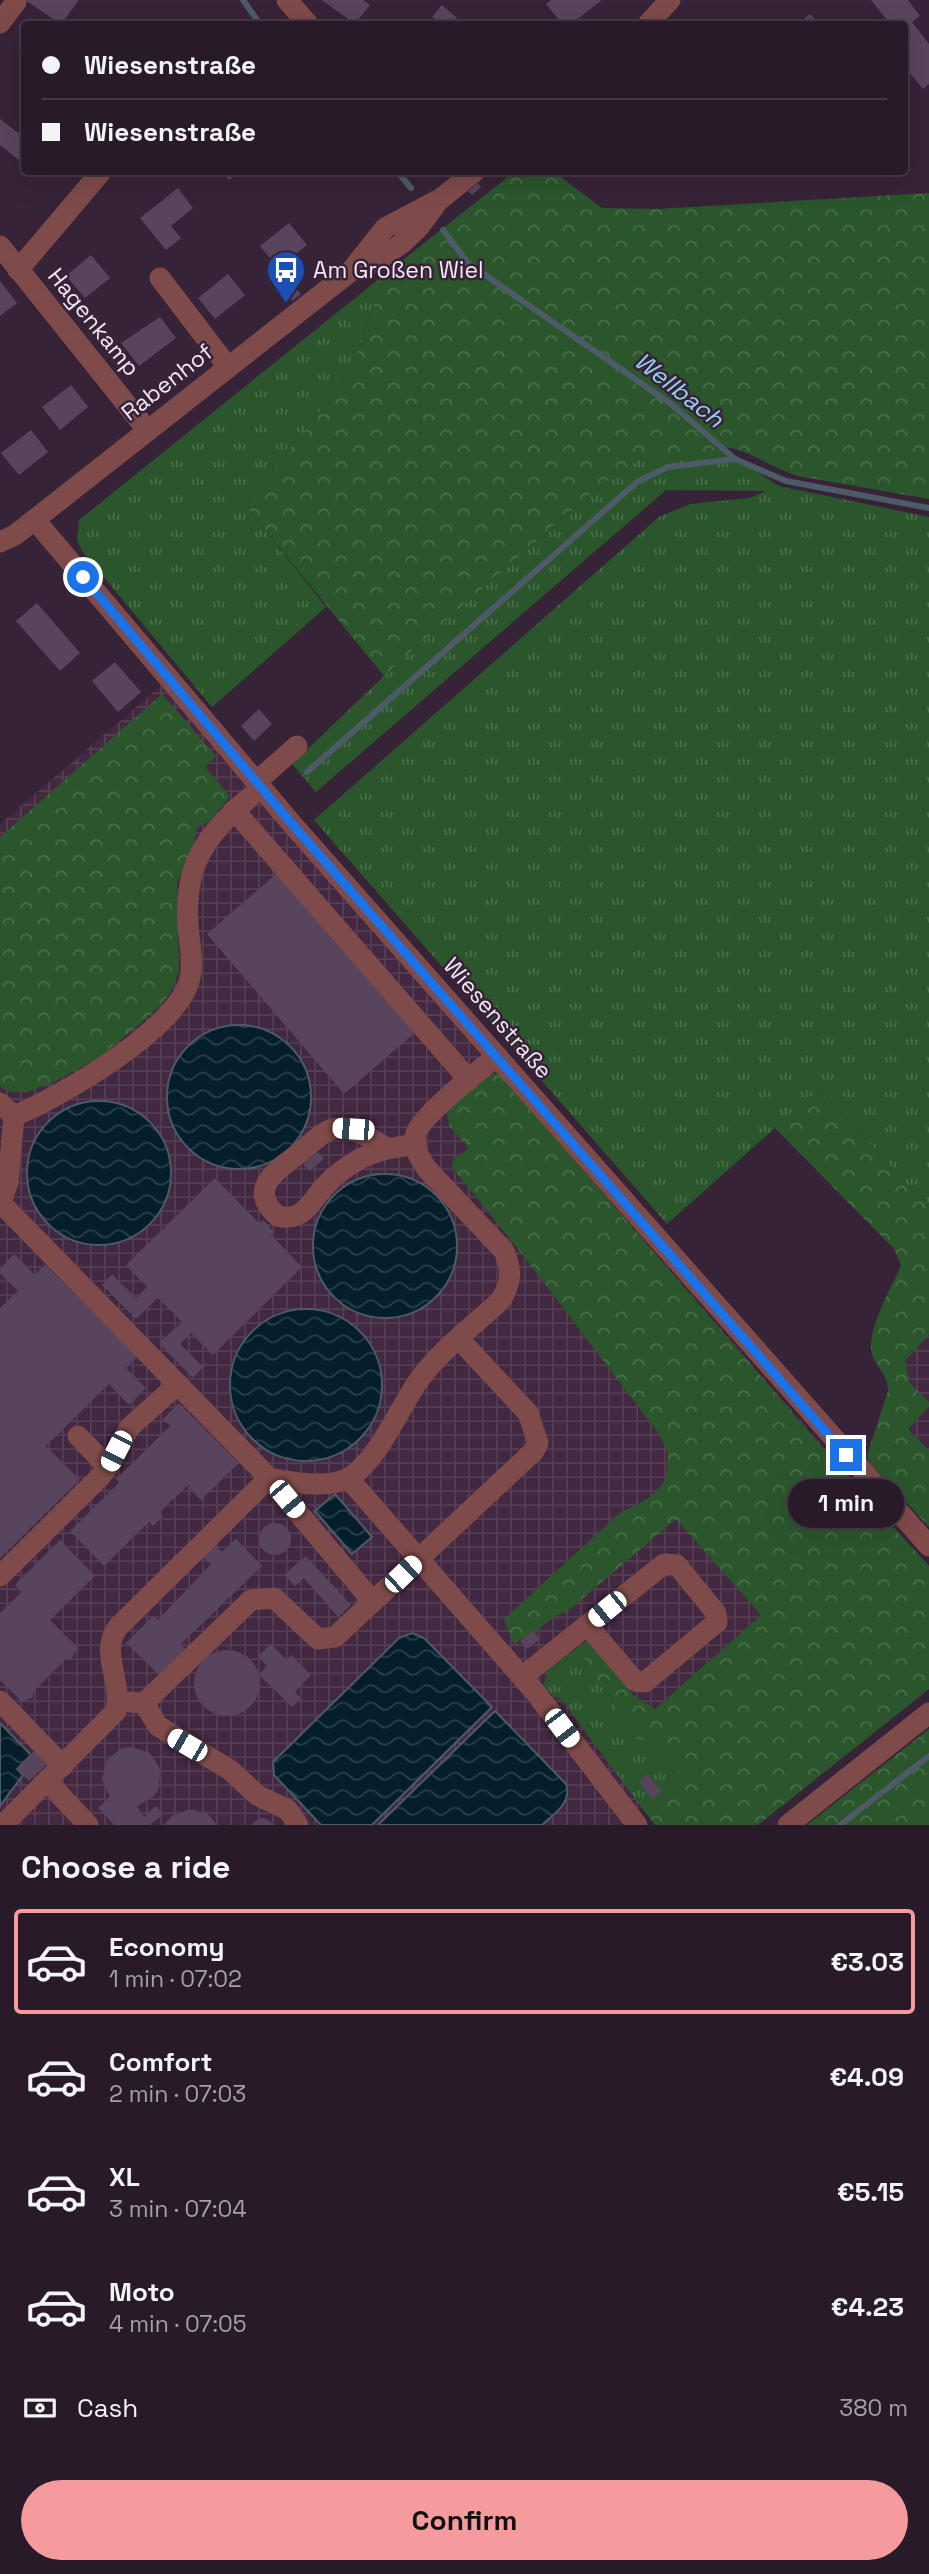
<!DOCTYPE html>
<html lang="en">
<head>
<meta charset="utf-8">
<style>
	:root { --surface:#291a29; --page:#352735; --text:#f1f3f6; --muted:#a5a1a8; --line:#453846; --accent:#f59b9e }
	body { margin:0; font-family:"Space Grotesk",sans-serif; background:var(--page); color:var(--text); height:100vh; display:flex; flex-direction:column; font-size:26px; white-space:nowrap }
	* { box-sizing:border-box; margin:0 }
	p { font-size:23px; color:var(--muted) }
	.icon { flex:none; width:38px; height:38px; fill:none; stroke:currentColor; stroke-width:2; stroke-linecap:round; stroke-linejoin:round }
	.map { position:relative; height:1825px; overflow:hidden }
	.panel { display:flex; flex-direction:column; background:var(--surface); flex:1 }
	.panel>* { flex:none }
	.guide { position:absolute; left:21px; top:21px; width:887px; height:154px; border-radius:7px; box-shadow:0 7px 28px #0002,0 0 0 2px var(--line); display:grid; align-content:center; height:154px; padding:0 21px; background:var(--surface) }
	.end { position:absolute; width:32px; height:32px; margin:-16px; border:9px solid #1a73e8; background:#fff; box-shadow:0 0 0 4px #fff }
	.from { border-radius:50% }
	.bubble { position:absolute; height:49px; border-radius:24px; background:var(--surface); box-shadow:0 7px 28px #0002,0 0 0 2px var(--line); font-size:23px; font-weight:800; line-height:49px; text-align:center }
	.car { position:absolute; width:21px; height:42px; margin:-21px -10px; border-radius:9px; box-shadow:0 0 5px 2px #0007; background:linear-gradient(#fff 24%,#345 0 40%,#fff 0 76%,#345 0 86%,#fff 0) }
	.guide b { display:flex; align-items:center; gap:24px; height:66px; font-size:26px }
	.guide b+b { border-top:2px solid var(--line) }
	.guide i { width:18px; height:18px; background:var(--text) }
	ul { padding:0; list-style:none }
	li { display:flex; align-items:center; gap:21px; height:105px; margin:0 14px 10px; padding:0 7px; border:4px solid transparent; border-radius:7px }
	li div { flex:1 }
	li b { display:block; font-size:26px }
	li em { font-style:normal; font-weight:800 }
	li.on { border-color:var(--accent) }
	li>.icon { width:63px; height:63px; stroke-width:1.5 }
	h2 { padding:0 21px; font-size:32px; line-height:84px }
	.pay { display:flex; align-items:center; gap:18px; height:77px; padding:0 21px; font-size:26px }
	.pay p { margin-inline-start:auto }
	.primary-button { display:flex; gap:14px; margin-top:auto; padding:14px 21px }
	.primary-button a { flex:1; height:80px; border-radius:42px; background:var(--accent); color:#111; font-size:28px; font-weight:800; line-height:80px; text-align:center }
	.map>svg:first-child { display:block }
	.industrial { fill:url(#industrial-grid) }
	.grass { fill:url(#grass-tufts) }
	.forest { fill:url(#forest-crowns) }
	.water { fill:url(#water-waves); stroke:#4c5b67; stroke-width:2 }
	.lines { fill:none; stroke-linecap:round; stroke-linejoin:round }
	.stream { stroke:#4c5b67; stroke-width:6 }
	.building { fill:#58455d }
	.minor { stroke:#7f4a4a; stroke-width:21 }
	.route { stroke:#1a73e8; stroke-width:9 }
	.labels { text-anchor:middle; stroke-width:5; stroke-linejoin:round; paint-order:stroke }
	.poi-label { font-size:23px; fill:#f4e6f4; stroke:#372337; text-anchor:start }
	.street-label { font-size:23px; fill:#f4e6f4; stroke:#372337 }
	.water-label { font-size:24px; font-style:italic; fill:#94d2f2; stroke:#372337 }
</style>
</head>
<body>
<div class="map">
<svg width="929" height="1825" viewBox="0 0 929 1825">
	<defs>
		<pattern id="industrial-grid" width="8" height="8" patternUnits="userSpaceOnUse" patternTransform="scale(1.75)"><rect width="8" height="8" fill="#422841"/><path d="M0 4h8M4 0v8" fill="none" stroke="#553d54"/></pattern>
		<pattern id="grass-tufts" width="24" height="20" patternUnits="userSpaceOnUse" patternTransform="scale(1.75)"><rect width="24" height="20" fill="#2b562c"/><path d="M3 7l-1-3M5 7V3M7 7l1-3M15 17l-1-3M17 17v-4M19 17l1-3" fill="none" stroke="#4a6e4b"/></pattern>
		<pattern id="forest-crowns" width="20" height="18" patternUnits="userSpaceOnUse" patternTransform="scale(1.75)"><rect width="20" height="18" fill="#2b562c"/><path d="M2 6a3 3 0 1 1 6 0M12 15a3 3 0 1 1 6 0" fill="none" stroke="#4a6e4b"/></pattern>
		<pattern id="water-waves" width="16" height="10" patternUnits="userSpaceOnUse" patternTransform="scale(1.75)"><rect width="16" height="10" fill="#041f2b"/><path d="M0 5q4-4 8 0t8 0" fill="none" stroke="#29404a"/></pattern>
	</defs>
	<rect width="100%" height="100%" fill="#372337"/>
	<g class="industrial">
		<path d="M 162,685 L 913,1549 L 663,1792 L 620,1825 L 0,1825 L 0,824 Z"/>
		<path d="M 929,1335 L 929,1402 L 910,1383 L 904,1361 Z"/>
		<path d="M 929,1407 L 929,1450 L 908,1429 Z"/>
	</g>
	<g class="grass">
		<path d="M 385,274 L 354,361 L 335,393 L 248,500 L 249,510 L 326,607 L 212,707 L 82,551 L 77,540 L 79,520 Z"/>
		<path d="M 719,447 L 779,486 L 929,517 L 929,1208 L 819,1089 L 667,1224 L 314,820 L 659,517 L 690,504 L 750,498 L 766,491 L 666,490 L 316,792 L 292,764 L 384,676 L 588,496 L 639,459 Z"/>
		<path d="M 589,1639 L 603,1689 L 638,1739 L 650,1742 L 680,1773 L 642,1808 L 561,1699 L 552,1695 L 543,1686 L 548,1669 Z"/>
	</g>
	<g class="forest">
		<path d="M 514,172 L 554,172 L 602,208 L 657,209 L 929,193 L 929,499 L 798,476 C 774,469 754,453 731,448 L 639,459 L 588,496 L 384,676 L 249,510 L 248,500 L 335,393 L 354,361 L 385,274 Z"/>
		<path d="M 162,694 L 216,756 L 205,767 L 230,796 L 210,821 L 197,828 L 191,856 L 177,883 L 179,971 L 171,992 L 159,1007 L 102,1056 L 52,1083 L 27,1092 L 11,1092 L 0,1087 L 0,837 Z"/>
		<path d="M 488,1074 L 500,1074 L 854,1484 L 929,1566 L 929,1689 L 758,1825 L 655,1825 L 642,1808 L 680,1773 L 650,1742 L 638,1739 L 589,1668 L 582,1651 L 589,1639 L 633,1695 L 655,1709 L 761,1615 L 676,1519 L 568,1611 L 555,1616 L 535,1632 L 533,1630 L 514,1645 L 504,1619 L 620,1513 L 649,1498 L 658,1489 L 666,1480 L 668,1454 L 660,1435 C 590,1345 525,1254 452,1168 L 453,1160 L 469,1148 L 450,1127 L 446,1112 Z"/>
		<path d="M 819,1089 L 929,1208 L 929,1335 L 905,1361 L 910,1383 L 929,1402 L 929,1407 L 908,1429 L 929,1450 L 929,1527 L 869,1462 L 867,1455 L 888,1391 C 888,1375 879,1371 873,1357 C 863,1336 892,1287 901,1265 L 894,1249 L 775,1128 Z"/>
		<path d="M 929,1729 L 929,1825 L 807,1825 Z"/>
	</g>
	<g class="water">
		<circle cx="239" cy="1097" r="72"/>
		<circle cx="99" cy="1173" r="72"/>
		<circle cx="385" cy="1246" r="72"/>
		<circle cx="306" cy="1385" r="76"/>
		<path d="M 335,1494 L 372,1537 L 352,1554 L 315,1511 Z"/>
		<path d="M 412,1633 L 424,1638 L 492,1707 L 372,1825 L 321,1825 L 274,1775 L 273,1762 L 399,1638 Z"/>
		<path d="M 495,1711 L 566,1784 C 572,1803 555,1813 542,1825 L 378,1825 Z"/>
		<path d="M 0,1723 L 31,1755 L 17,1769 L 23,1775 L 0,1806 Z"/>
	</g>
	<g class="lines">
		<g class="stream">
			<path d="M 243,0 L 260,24"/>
			<path d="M 398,172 L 411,188"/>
			<path d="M 443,230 L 468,263 L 671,404 L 735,459 L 786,481 L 929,508"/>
			<path d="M 307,772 L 637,482 L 668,467 L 735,459"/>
			<path d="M 840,1825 L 929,1756"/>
		</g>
	</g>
	<g class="building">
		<path d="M 25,0 L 79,0 L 61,24 Z"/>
		<path d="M 322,0 L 363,0 L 370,5 L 355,24 Z"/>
		<path d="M 551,0 L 602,0 L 571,24 L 562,24 L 546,4 Z"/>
		<path d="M 871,0 L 908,0 L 920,16 L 912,22 L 929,44 L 929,84 L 923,89 L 905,67 L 905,24 L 890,24 Z"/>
		<path d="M 442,5 L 457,18 L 454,24 L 441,24 L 432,17 Z"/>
		<path d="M 810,14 L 819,24 L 797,24 Z"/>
		<path d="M 0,119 L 18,133 L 21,129 L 24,132 L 24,164 L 0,145 Z"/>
		<path d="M 222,172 L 240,172 L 229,180 Z"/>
		<path d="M 478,183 L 481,187 L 472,195 L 468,191 Z"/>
		<path d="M 178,188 L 193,208 L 171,226 L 181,238 L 166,250 L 140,218 Z"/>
		<path d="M 289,223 L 307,245 L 278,268 L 260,246 Z"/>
		<path d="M 91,255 L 110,278 L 85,298 L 66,276 Z"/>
		<path d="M 228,274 L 245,295 L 215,319 L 198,298 Z"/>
		<path d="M 0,281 L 17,303 L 0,316 Z"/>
		<path d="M 298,290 L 301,294 L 292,301 L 289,296 Z"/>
		<path d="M 160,317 L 176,338 L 139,366 L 121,343 Z"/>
		<path d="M 71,385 L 88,407 L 60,430 L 42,407 Z"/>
		<path d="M 31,430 L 48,452 L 19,475 L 1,453 Z"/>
		<path d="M 37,603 L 80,653 L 60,671 L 16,621 Z"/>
		<path d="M 115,662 L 141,692 L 118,712 L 92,681 Z"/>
		<path d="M 259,709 L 272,724 L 254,741 L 241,726 Z"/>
		<path d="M 281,870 L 418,1030 L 344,1094 L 207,934 Z"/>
		<path d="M 318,1152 L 324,1159 L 309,1171 L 303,1164 Z"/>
		<path d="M 215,1178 L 259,1223 L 263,1220 L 274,1232 L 271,1235 L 302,1267 L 213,1355 L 191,1333 L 180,1344 L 203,1367 L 193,1378 L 159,1343 L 182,1322 L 158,1298 L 136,1319 L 102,1285 L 112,1274 L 136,1298 L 147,1287 L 126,1265 Z"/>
		<path d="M 14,1254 L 35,1275 L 45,1264 L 137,1357 L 126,1368 L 146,1388 L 129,1405 L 109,1384 L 46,1446 L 80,1480 L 0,1558 L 0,1308 L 18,1291 L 0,1273 L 0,1269 Z"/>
		<path d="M 179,1403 L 239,1463 L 201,1500 L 187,1486 L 160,1512 L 163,1516 L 153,1526 L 149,1522 L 104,1566 L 70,1531 L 120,1482 L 116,1479 L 170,1426 L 163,1419 Z"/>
		<circle cx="275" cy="1539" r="16"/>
		<path d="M 236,1539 L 262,1566 L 181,1644 L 185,1649 L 159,1675 L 126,1643 L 153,1616 L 158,1620 L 211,1564 L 201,1555 L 213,1543 L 222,1552 Z"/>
		<path d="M 60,1540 L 95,1576 L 50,1620 L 78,1648 L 71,1659 L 66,1659 L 33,1692 L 33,1697 L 22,1702 L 0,1680 L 0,1613 L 22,1592 L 15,1585 Z"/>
		<path d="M 306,1556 L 351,1605 L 338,1617 L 304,1578 L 295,1586 L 284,1575 Z"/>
		<path d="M 533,1630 L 540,1639 L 527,1649 L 520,1641 Z"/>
		<path d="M 270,1644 L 287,1660 L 291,1655 L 311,1675 L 295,1692 L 301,1698 L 292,1707 L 259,1675 L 267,1666 L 258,1657 Z"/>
		<circle cx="227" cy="1683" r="33"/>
		<path d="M 132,1747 L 150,1753 L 160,1769 L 159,1788 L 154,1796 L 137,1806 L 144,1817 L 156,1806 L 163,1814 L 150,1825 L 114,1825 L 98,1808 L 110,1797 L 102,1779 L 107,1760 L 122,1748 Z"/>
		<path d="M 34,1751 L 47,1764 L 29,1781 L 17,1769 Z"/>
		<path d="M 648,1774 L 661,1792 L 652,1799 L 639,1781 Z"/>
		<path d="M 190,1809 L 208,1814 L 217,1825 L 164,1825 L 172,1816 Z"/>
		<path d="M 264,1818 L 275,1825 L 251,1825 L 258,1819 Z"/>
	</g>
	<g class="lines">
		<g class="minor">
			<path d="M 287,0 L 308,24"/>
			<path d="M 0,23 L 16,2"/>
			<path d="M 648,24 L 670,0"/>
			<path d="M 0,246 L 148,431"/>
			<path d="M 18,270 L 101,172"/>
			<path d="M 351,271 L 385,228 L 436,201"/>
			<path d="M 160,278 L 228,367"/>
			<path d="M 35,520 L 292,824 L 929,1546"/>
			<path d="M 0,542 L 15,535 L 351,271 L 378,260 L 401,244 L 419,227 L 438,201 L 474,172"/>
			<path d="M 256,782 L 297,746"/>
			<path d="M 234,810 L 469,1080"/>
			<path d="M 0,1103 L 14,1116 C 60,1097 180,1028 190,978 C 194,962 189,941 188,925 C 184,866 205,835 249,798"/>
			<path d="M 14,1116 L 8,1182 L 1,1203 L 269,1478 L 373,1602"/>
			<path d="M 387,1148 C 372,1140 356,1127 338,1128 C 324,1129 312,1143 302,1151 C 279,1169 245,1188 278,1216 C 305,1223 311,1199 328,1183 C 336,1174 348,1166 358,1160 C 376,1150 396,1147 416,1144"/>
			<path d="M 78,1436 L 108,1467"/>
			<path d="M 348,1478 L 535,1692 L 637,1825"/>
			<path d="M 0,1576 L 101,1476 L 130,1427 L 178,1384"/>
			<path d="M 522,1677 L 664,1564 L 677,1565 L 716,1613 L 717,1622 L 645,1682 L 635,1681 L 587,1625"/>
			<path d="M 0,1701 L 63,1766"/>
			<path d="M 130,1702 L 144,1703 L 158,1726 L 230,1770 L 257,1795 L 288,1810 L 298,1825"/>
			<path d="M 144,1703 L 251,1600 L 274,1598 L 318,1639 L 335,1637 L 534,1451 L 538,1443 L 528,1413 L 459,1339"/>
			<path d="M 47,1781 L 88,1825"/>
			<path d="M 3,1825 L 116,1711 C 123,1682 99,1652 118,1627 L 269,1478 C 293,1482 328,1490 350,1477 C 379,1459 399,1408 419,1380 C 441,1350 473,1326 500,1301 C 512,1283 512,1270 504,1251 L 427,1169 C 420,1159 412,1146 416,1133 C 422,1115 480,1070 497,1056"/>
			<path d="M 788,1825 L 929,1713"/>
		</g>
	</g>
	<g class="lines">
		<path class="route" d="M 83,577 L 292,824 L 846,1455"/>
	</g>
	<defs>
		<g id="bus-pin" transform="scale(2.0125)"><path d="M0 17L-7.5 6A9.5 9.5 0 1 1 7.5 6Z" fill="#1a4fb4" stroke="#372337"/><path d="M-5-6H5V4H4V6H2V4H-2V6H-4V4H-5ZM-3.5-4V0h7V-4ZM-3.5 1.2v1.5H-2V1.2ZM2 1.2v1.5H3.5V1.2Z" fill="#fff"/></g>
	</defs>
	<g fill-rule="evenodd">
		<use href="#bus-pin" x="286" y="270"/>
	</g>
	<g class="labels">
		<g class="poi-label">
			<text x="313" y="278">Am Großen Wiel</text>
		</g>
		<g class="street-label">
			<text transform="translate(94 322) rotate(51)" y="8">Hagenkamp</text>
			<text transform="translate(167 382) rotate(-38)" y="8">Rabenhof</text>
			<text transform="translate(498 1018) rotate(49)" y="8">Wiesenstraße</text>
		</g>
		<g class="water-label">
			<text transform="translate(679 390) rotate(38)" y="8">Wellbach</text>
		</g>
	</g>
</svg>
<i class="end from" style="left:83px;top:577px"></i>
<i class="end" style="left:846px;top:1455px"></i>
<div class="bubble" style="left:788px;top:1479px;width:116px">1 min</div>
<i class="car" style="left:353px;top:1129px;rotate:274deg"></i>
<i class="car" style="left:116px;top:1451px;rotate:207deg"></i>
<i class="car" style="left:287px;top:1499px;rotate:140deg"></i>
<i class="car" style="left:403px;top:1574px;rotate:46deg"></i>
<i class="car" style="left:607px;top:1609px;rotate:231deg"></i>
<i class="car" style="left:562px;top:1728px;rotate:143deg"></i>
<i class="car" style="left:187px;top:1745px;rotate:300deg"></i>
<div class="guide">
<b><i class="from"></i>Wiesenstraße</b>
<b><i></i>Wiesenstraße</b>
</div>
</div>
<section class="panel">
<h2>Choose a ride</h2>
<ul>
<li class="on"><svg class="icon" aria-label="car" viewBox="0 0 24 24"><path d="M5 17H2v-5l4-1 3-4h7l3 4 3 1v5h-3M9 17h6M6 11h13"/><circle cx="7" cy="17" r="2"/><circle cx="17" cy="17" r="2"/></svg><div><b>Economy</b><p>1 min · 07:02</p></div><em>€3.03</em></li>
<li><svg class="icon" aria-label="car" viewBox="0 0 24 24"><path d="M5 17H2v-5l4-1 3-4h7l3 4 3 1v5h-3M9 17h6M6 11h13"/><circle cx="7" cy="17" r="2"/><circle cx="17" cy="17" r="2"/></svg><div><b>Comfort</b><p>2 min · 07:03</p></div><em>€4.09</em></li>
<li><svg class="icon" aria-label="car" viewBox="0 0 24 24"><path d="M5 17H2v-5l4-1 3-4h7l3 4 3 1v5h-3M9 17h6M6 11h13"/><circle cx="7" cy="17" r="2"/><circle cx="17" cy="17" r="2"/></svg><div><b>XL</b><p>3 min · 07:04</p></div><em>€5.15</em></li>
<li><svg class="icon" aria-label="car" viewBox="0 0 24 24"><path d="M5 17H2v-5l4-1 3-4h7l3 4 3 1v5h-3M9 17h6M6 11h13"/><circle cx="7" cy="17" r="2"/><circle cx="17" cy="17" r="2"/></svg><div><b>Moto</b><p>4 min · 07:05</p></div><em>€4.23</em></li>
</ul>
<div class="pay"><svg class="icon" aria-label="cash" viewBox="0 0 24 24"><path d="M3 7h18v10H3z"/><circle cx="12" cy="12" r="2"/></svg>Cash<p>380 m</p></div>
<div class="primary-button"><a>Confirm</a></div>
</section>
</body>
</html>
